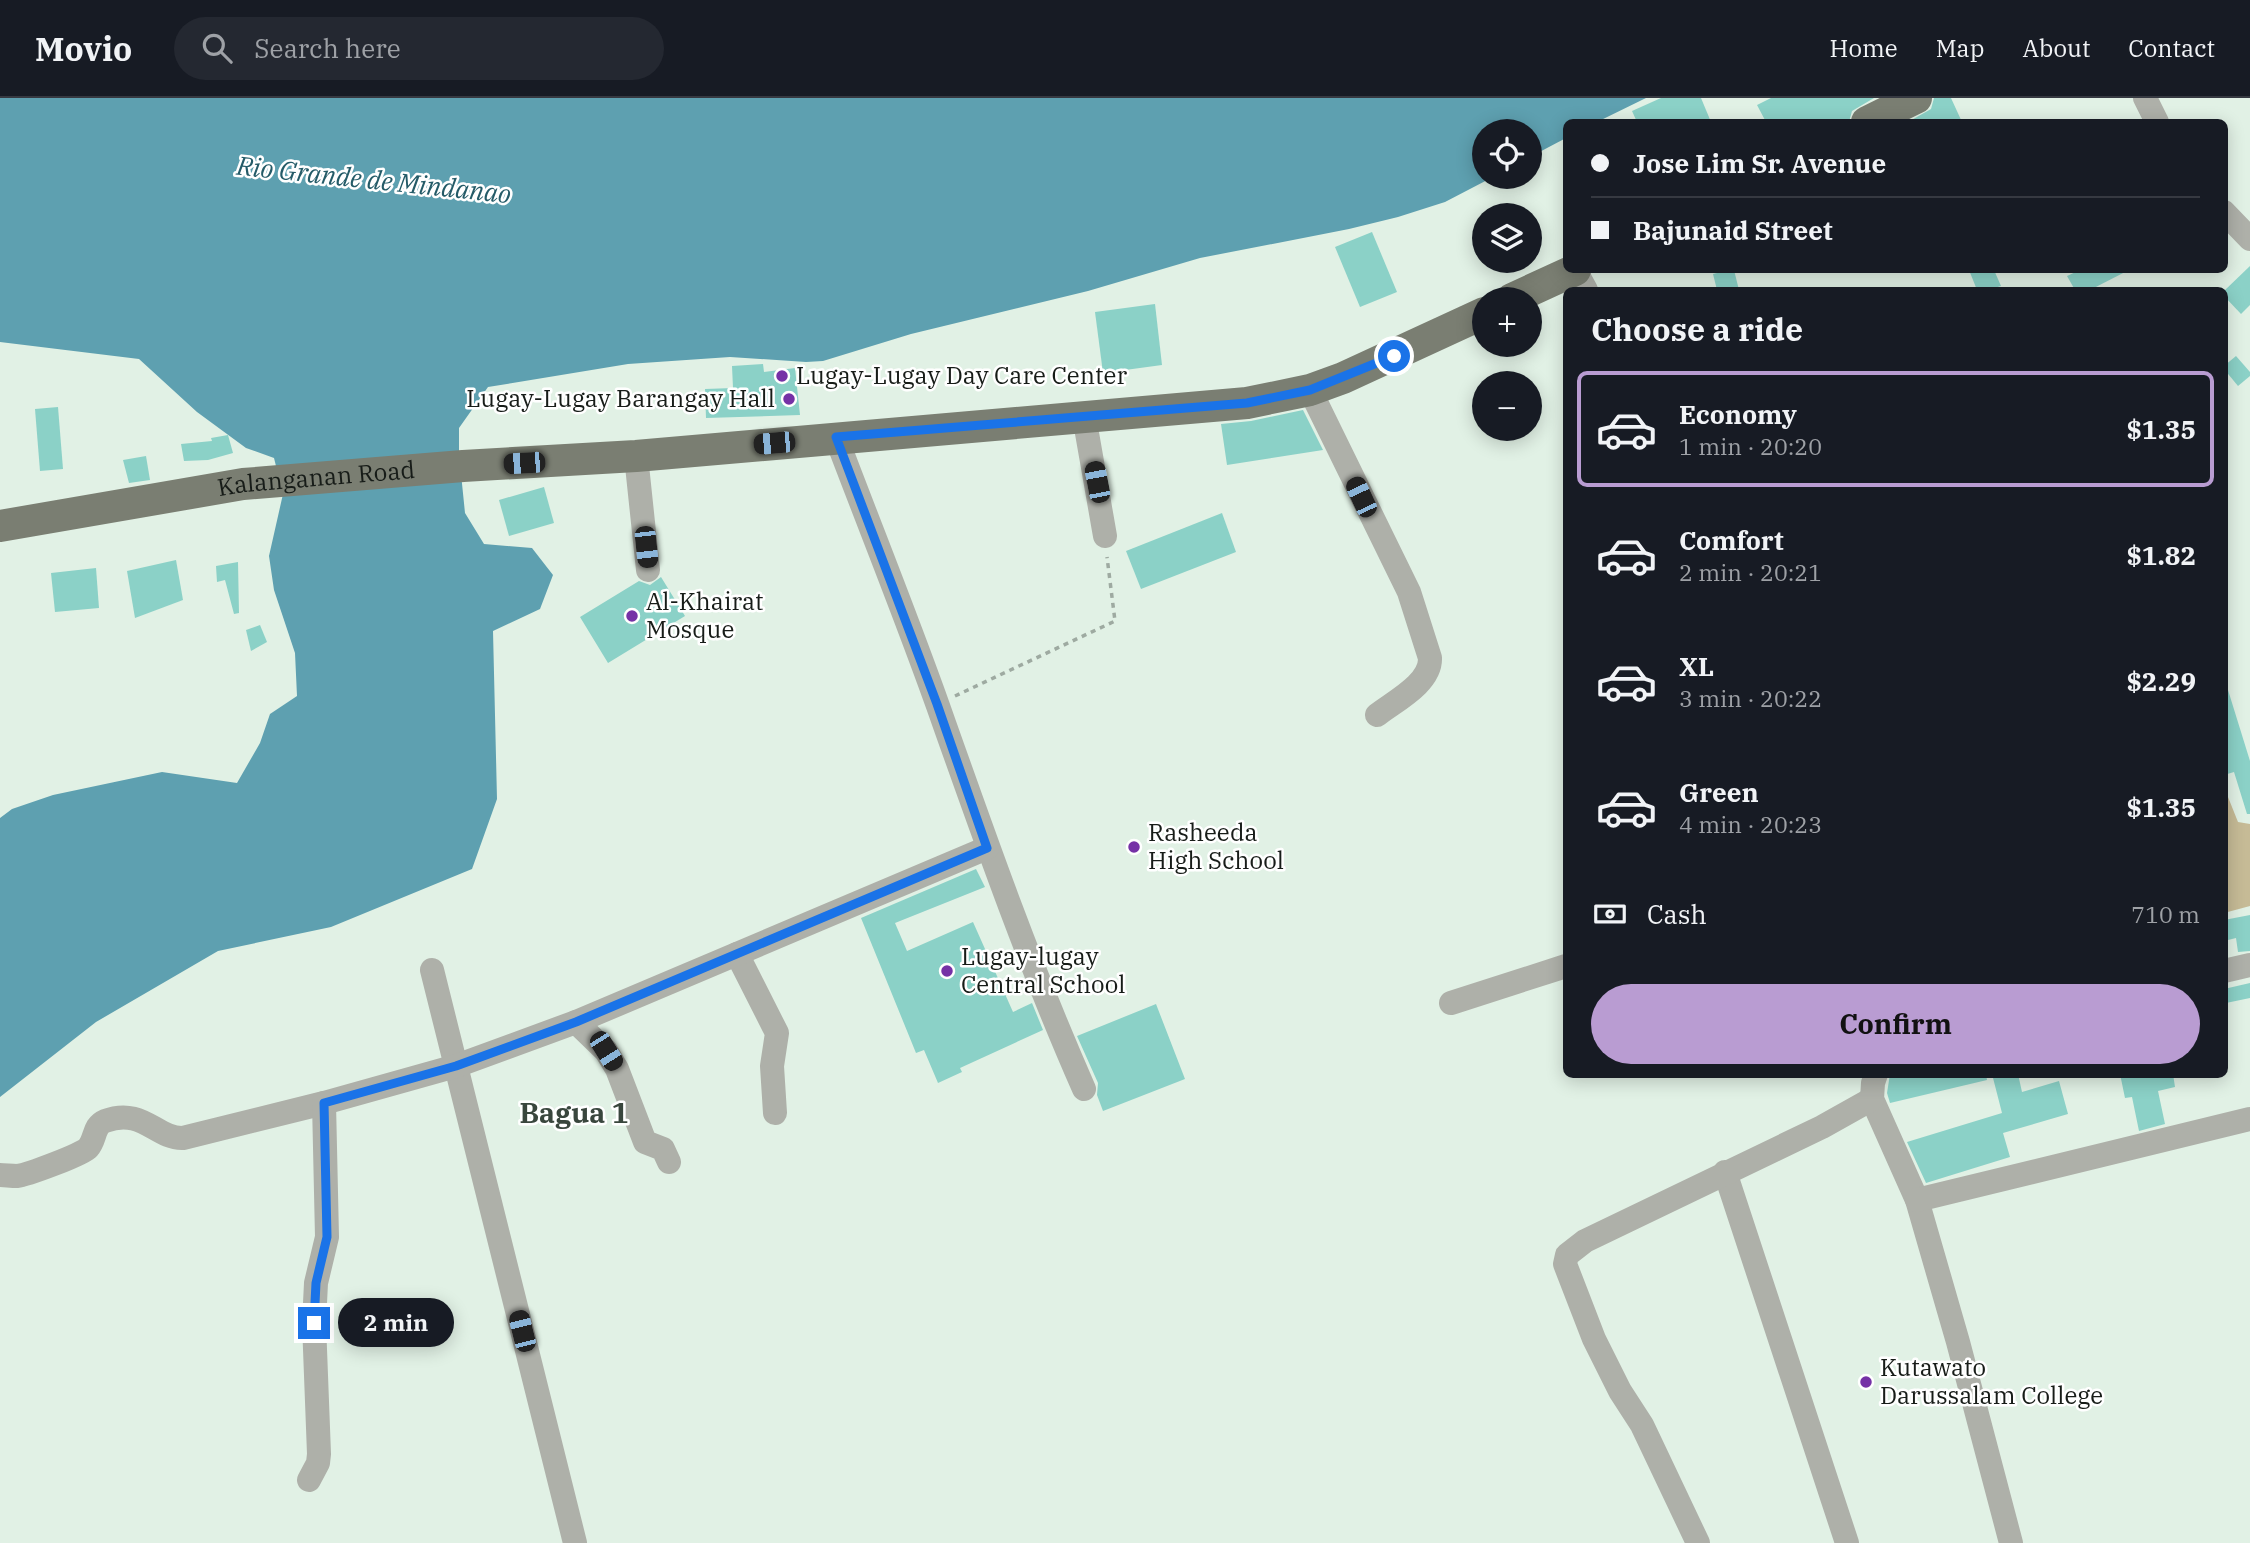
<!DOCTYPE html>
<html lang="en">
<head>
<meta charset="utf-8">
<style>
	:root { --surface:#171b24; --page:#242831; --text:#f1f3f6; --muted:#9ea1a6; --line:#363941; --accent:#b99cd2 }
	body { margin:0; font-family:"IBM Plex Serif",serif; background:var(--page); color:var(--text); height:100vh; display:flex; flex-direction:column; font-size:26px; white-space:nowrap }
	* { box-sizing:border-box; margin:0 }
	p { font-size:23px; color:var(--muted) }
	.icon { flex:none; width:38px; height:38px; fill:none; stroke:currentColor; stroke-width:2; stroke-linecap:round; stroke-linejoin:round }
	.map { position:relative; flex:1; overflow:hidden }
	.drawer { position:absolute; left:1563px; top:189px; width:665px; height:791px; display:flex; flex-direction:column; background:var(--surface); border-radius:10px; box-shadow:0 4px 18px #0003 }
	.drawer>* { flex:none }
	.top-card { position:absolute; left:1563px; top:21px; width:665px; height:154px; border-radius:10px; box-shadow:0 4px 18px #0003; display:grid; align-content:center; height:154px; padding:0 28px; background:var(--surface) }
	.controls { position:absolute; left:1472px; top:21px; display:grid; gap:14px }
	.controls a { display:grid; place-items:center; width:70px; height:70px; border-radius:50%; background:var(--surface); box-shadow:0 4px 18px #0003; font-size:35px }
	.end { position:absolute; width:32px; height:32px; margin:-16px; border:9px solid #1a73e8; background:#fff; box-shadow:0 0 0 4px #fff }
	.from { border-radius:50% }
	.bubble { position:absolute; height:49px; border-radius:24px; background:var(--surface); box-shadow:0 4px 18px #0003; font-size:23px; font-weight:800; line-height:49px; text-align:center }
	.car { position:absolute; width:21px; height:42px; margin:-21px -10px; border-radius:9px; box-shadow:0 0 5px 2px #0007; background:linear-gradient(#222 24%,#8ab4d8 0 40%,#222 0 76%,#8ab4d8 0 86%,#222 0) }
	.top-card b { display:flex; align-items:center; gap:24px; height:66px; font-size:26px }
	.top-card b+b { border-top:2px solid var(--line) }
	.top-card i { width:18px; height:18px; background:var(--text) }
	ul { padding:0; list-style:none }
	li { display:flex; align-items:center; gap:21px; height:116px; margin:0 14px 10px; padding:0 14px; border:4px solid transparent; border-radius:10px }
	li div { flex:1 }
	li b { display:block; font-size:26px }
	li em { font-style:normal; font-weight:800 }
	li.on { border-color:var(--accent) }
	li>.icon { width:63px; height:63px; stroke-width:1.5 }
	h2 { padding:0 28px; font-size:32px; line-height:84px }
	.pay { display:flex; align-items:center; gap:18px; height:77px; padding:0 28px; font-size:26px }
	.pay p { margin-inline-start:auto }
	.action { display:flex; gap:14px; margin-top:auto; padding:14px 28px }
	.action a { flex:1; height:80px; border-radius:42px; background:var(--accent); color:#111; font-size:28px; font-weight:800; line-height:80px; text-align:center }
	header { display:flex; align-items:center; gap:42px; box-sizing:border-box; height:98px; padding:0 35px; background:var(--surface); border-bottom:2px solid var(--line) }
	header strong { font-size:33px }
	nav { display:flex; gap:38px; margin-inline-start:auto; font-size:24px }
	.search { width:490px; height:63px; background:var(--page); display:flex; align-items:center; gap:18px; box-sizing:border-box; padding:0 24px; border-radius:38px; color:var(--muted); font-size:26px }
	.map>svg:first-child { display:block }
	.green { fill:#c6bb96 }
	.water { fill:#5ea0b0 }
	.building { fill:#8bd1c7 }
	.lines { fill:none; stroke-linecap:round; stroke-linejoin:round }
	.path { stroke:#9eaaa1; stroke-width:3.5; stroke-dasharray:5 5; stroke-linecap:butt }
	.minor { stroke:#aeb0a9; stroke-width:24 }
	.major { stroke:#7a7e72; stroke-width:32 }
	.route { stroke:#1a73e8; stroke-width:9 }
	.poi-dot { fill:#7531a6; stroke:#fff; stroke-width:2.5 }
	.labels { text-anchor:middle; stroke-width:5; stroke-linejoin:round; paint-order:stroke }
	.poi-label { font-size:24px; fill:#171c18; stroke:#fff; text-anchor:start }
	.street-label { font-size:24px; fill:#171c18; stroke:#fff }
	.water-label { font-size:26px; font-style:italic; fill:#245b68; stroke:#fff }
	.quarter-label { font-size:28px; font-weight:bold; fill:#39463d; stroke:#fff }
</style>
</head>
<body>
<header>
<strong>Movio</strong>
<div class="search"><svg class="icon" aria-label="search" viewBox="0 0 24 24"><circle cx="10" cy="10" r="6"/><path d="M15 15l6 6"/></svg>Search here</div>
<nav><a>Home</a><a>Map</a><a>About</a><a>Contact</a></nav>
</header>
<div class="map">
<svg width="2250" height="1445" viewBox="0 0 2250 1445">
	<rect width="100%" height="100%" fill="#e1f1e5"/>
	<path class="green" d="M 2224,689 L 2238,724 L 2250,726 L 2250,808 L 2224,815 Z"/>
	<path class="water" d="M 0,0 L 1646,0 L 1597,24 L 1566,24 L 1566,40 L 1530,59 L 1530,33 L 1484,33 L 1484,79 L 1493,79 L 1445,104 L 1398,119 L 1349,131 L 1200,160 L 1088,193 L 911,236 L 823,263 L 806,264 L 730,259 L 628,266 L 488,289 L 459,330 L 459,356 L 465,415 L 484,446 L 532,450 L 553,477 L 540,511 L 493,533 L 497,701 L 472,771 L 331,829 L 218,853 L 96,924 L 0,999 L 0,720 L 12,711 L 53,697 L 162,674 L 237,685 L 260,645 L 270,616 L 297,598 L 295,555 L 274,492 L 269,458 L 283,396 L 274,360 L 246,350 L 197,314 L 139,261 L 0,244 Z"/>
	<g class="building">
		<path d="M 1661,0 L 1701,0 L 1711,24 L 1637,24 L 1632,13 Z"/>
		<path d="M 1771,0 L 1874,0 L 1852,13 L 1849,24 L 1766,24 L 1757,7 Z"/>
		<path d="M 1934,0 L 1951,0 L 1962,24 L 1908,24 L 1931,11 Z"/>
		<path d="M 1372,134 L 1397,194 L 1360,209 L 1335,149 Z"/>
		<path d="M 2250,168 L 2250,207 L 2241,216 L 2224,198 L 2224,193 Z"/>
		<path d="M 1729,172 L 1734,172 L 1739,192 L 1717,192 L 1713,176 Z"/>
		<path d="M 1969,172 L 1994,172 L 2001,188 L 1988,192 L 1977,192 Z"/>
		<path d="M 2080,172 L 2129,172 L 2090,192 L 2075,192 L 2067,178 Z"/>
		<path d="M 1155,206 L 1162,267 L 1103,275 L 1095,214 Z"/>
		<path d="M 2236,258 L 2250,274 L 2250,278 L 2238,288 L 2224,271 L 2224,268 Z"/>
		<path d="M 763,266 L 764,274 L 795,270 L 800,317 L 706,320 L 705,291 L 733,290 L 732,268 Z"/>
		<path d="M 58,309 L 63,371 L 40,373 L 35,311 Z"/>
		<path d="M 1303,312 L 1323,352 L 1227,367 L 1221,326 L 1251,323 Z"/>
		<path d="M 228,337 L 233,355 L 208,362 L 184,363 L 181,346 L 212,343 L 211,340 Z"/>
		<path d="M 146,358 L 150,382 L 129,385 L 123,362 Z"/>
		<path d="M 544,389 L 554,425 L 509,438 L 499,402 Z"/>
		<path d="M 1222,415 L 1236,454 L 1141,491 L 1126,453 Z"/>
		<path d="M 176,462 L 183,502 L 135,520 L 127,473 Z"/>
		<path d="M 238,464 L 239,515 L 234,516 L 225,482 L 217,484 L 216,468 Z"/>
		<path d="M 96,470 L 99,510 L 55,514 L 51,475 Z"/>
		<path d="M 661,479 L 685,518 L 608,565 L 580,519 L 639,483 L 650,487 Z"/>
		<path d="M 260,527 L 267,544 L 251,553 L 246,532 Z"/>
		<path d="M 2224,592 L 2228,592 L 2250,663 L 2250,716 L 2247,716 L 2234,674 L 2224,677 Z"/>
		<path d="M 976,771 L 985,789 L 895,825 L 907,853 L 973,824 L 1013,914 L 1032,905 L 1043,932 L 960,970 L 962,974 L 938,985 L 924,952 L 916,955 L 861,820 Z"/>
		<path d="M 2250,817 L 2250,853 L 2238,854 L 2236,840 L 2224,843 L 2224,822 Z"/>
		<path d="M 2250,885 L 2250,900 L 2226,905 L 2224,891 Z"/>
		<path d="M 1156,906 L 1185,981 L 1103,1013 L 1097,997 L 1098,985 L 1077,938 Z"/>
		<path d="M 1890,976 L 1986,976 L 1987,982 L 1890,1005 L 1887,995 Z"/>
		<path d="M 1992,976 L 2018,976 L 2022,994 L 2059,983 L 2068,1016 L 2003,1035 L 2010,1059 L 1926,1085 L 1907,1044 L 2002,1015 Z"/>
		<path d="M 2120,976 L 2173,976 L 2175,989 L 2158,993 L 2165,1026 L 2139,1033 L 2132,999 L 2125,1000 Z"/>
	</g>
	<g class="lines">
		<path class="path" d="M 955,598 L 1115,523 L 1107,459"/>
		<g class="minor">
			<path d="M 2145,0 L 2157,24"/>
			<path d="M 2224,114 L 2250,141"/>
			<path d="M 1575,172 L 1586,192"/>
			<path d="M 1310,292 L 1409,494 L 1430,560 C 1431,585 1395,603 1377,617"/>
			<path d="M 1084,318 L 1105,438"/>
			<path d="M 836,339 C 870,429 906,518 938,608 C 984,738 1028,864 1084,991"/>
			<path d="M 636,358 L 648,472"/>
			<path d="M 737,856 L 777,935 L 772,968 L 775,1015"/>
			<path d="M 432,872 L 575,1445"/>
			<path d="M 2224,873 L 2250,867"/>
			<path d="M 1451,905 L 1566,868"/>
			<path d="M 576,924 L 606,953 L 617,971 L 645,1044 L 663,1051 L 669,1064"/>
			<path d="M 1876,976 L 1873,985 L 1872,1001 L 1917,1102 L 1958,1244 L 2011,1445"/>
			<path d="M 1725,1074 L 1847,1445"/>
			<path d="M 0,1077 C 5,1077 11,1078 17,1078 C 27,1077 83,1056 88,1050 C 96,1041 93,1028 105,1023 C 143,1009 156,1041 183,1040 L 324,1005 L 456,968 L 576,924 L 987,750"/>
			<path d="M 1917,1102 L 2250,1021"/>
			<path d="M 309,1382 L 318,1365 L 319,1356 L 314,1225 L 316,1185 L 327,1139 L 324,1005"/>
			<path d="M 1698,1445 L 1642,1327 L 1620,1293 L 1594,1241 L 1565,1166 L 1567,1157 L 1585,1143 L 1822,1029 L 1872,1001"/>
		</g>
		<g class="major">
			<path d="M 1867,24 L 1916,0"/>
			<path d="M 1512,201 L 1575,172"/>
			<path id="s1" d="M 0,428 L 243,386 L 463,368 L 636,358 L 1247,305 L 1310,292 L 1343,280 L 1484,215"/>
		</g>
	</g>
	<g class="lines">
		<path class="route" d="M 314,1225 L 316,1185 L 327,1139 L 324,1005 L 456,968 L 576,924 L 987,750 L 937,606 L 836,339 L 1247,305 L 1310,292 L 1394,258"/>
	</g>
	<g class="poi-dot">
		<circle cx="782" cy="278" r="7"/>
		<circle cx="789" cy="301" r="7"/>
		<circle cx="632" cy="518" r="7"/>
		<circle cx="1134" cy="749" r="7"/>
		<circle cx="947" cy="873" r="7"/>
		<circle cx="1866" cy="1284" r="7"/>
	</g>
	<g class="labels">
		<g class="poi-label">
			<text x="796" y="286">Lugay-Lugay Day Care Center</text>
			<text x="775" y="309" text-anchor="end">Lugay-Lugay Barangay Hall</text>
			<text x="646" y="512">Al-Khairat<tspan x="646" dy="28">Mosque</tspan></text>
			<text x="1148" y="743">Rasheeda<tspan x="1148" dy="28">High School</tspan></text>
			<text x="961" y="867">Lugay-lugay<tspan x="961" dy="28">Central School</tspan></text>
			<text x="1880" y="1278">Kutawato<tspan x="1880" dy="28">Darussalam College</tspan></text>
		</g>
		<g class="street-label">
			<text dy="8" stroke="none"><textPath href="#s1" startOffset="320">Kalanganan Road</textPath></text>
		</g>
		<g class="water-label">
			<text transform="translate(374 82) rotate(6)" y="9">Rio Grande de Mindanao</text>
		</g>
		<g class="quarter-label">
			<text x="574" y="1025">Bagua 1</text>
		</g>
	</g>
</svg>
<div class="controls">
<a><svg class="icon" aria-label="locate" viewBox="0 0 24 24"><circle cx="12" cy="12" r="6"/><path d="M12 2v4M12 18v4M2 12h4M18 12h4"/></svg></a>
<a><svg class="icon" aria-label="layers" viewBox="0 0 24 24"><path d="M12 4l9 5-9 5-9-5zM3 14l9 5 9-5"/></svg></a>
<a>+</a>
<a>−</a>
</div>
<i class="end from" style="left:1394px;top:258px"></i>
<i class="end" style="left:314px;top:1225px"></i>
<div class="bubble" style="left:338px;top:1200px;width:116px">2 min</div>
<i class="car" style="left:774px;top:345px;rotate:265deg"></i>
<i class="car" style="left:524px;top:365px;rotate:267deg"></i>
<i class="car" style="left:1097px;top:384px;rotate:349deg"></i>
<i class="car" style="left:1361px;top:399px;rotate:335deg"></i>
<i class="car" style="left:646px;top:449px;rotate:174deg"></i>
<i class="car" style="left:606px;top:953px;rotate:148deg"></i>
<i class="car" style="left:522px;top:1233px;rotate:346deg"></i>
<div class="top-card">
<b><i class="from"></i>Jose Lim Sr. Avenue</b>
<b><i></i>Bajunaid Street</b>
</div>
<section class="drawer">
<h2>Choose a ride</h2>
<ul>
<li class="on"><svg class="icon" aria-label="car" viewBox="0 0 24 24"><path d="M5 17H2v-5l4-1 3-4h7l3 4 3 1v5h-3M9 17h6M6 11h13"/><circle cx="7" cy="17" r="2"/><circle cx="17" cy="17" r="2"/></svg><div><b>Economy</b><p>1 min · 20:20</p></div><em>$1.35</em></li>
<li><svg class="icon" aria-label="car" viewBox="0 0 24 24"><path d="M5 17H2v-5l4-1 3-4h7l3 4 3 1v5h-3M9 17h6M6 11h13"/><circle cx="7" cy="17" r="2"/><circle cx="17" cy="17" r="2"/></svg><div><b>Comfort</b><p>2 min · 20:21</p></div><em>$1.82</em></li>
<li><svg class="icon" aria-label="car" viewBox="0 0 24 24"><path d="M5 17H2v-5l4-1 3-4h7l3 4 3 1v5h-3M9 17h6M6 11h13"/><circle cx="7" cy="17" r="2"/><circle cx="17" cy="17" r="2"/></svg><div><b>XL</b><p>3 min · 20:22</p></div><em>$2.29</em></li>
<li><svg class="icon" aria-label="car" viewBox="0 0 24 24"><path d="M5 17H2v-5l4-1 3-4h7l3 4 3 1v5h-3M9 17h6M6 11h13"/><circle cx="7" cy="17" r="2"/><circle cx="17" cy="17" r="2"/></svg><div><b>Green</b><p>4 min · 20:23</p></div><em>$1.35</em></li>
</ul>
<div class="pay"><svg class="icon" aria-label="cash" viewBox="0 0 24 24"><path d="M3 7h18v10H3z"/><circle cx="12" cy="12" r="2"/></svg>Cash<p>710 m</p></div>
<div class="action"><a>Confirm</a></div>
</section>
</div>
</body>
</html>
